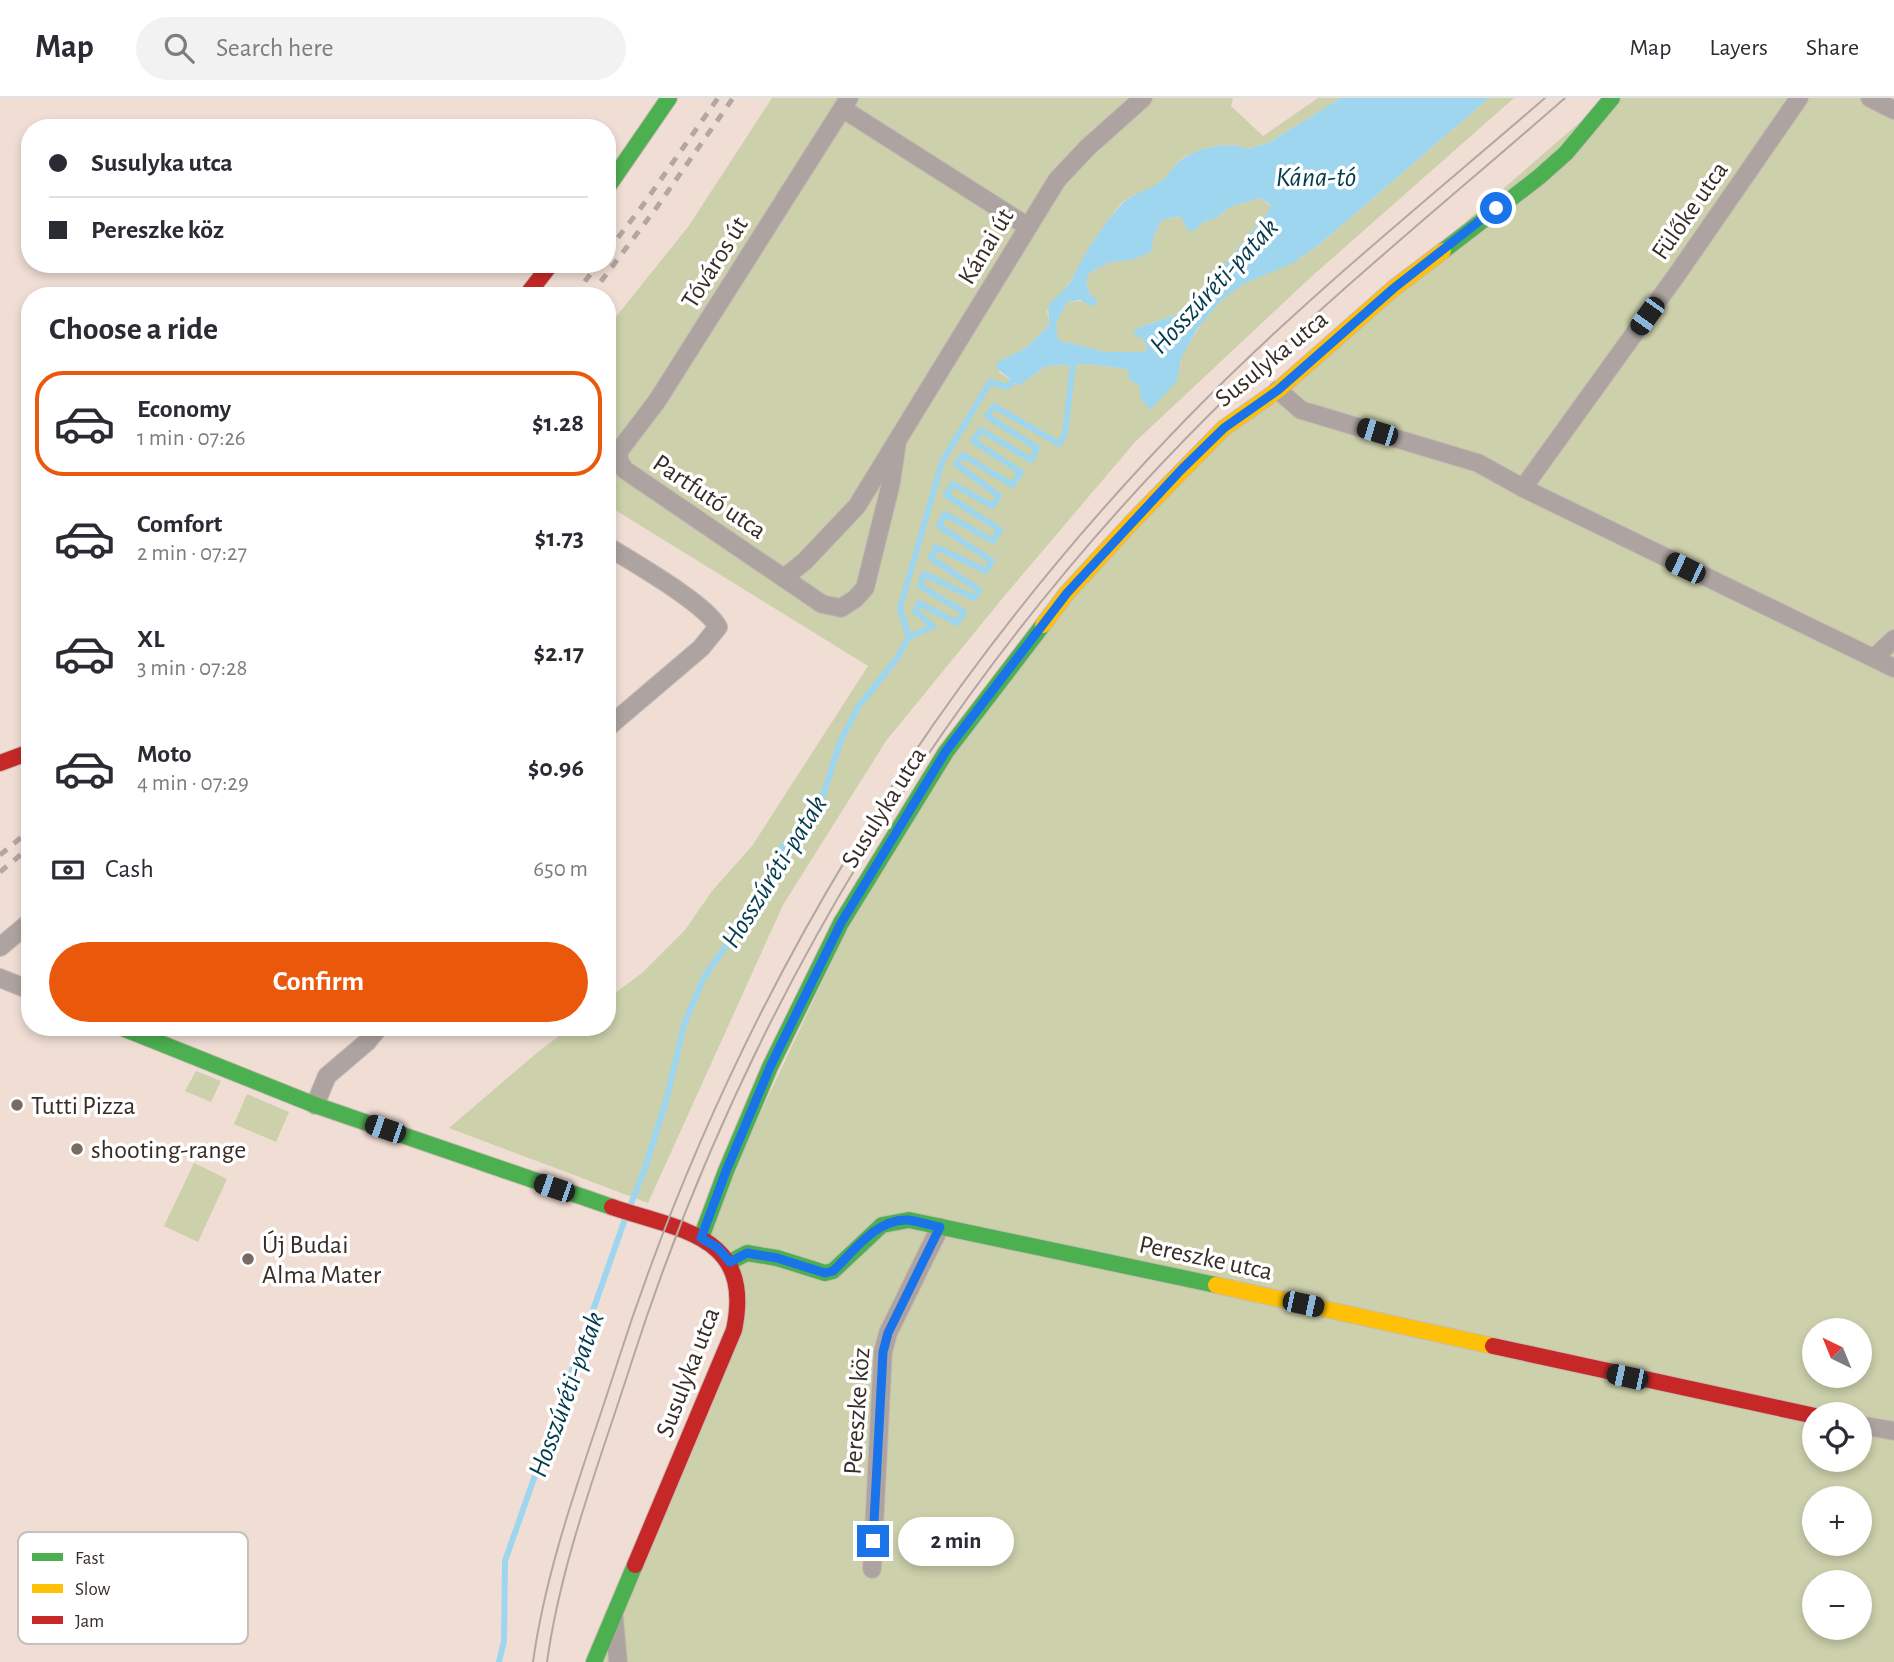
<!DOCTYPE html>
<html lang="en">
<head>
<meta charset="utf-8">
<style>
	:root { --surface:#fff; --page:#f2f2f3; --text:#2b2b33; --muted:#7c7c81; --line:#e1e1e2; --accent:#ea580c }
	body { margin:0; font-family:"Alegreya Sans",sans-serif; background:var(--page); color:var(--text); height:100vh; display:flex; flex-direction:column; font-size:26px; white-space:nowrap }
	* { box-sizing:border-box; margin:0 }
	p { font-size:23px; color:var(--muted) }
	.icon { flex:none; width:38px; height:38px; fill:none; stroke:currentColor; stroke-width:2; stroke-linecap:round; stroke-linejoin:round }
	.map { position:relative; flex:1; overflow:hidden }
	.side { position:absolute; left:21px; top:189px; width:595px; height:749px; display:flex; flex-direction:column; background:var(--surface); border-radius:28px; box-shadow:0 4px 10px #0003 }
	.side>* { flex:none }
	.banner { position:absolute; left:21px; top:21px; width:595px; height:154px; border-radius:28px; box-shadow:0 4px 10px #0003; display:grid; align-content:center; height:154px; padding:0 28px; background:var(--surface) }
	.needle { width:46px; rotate:317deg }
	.fabs { position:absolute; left:1802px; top:1220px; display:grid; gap:14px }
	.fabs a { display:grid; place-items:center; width:70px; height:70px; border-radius:50%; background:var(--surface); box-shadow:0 4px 10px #0003; font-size:35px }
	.end { position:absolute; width:32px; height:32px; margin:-16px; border:9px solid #1a73e8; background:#fff; box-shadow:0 0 0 4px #fff }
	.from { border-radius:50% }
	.bubble { position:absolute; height:49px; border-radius:24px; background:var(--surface); box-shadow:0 4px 10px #0003; font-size:23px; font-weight:700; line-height:49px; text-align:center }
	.car { position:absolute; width:21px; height:42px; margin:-21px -10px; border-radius:9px; box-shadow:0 0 5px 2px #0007; background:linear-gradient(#222 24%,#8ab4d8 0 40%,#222 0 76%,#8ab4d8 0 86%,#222 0) }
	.banner b { display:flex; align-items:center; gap:24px; height:66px; font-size:26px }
	.banner b+b { border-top:2px solid var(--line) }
	.banner i { width:18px; height:18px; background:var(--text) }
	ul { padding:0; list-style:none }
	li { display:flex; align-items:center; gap:21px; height:105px; margin:0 14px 10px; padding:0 14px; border:4px solid transparent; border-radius:28px }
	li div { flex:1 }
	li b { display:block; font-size:26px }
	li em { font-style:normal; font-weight:700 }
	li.on { border-color:var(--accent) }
	li>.icon { width:63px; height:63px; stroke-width:1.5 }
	h2 { padding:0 28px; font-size:32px; line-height:84px }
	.pay { display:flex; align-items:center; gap:18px; height:77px; padding:0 28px; font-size:26px }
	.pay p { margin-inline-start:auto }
	.cta { display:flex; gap:14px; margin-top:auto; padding:14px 28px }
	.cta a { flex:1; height:80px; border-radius:42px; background:var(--accent); color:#fff; font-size:28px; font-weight:700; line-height:80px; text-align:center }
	header { display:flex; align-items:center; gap:42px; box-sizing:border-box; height:98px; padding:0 35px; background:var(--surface); border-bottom:2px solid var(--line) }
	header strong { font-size:33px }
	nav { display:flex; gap:38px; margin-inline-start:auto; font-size:24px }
	.search { width:490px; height:63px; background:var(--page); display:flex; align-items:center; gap:18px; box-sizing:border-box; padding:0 24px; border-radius:38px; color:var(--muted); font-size:26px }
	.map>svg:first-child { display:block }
	.green { fill:#ccd0ab; fill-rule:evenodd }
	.water { fill:#9dd6ee; fill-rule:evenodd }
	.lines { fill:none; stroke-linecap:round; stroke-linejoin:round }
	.stream { stroke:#9dd6ee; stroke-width:6 }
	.street-casing { stroke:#c9bbb4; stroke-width:20 }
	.fast-casing { stroke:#c9bbb4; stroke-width:18 }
	.slow-casing { stroke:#c9bbb4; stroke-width:18 }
	.jam-casing { stroke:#c9bbb4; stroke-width:18 }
	.street { stroke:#ada4a1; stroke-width:18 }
	.fast { stroke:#4caf50; stroke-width:16 }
	.slow { stroke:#ffc107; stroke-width:16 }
	.jam { stroke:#c62828; stroke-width:16 }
	.tram { stroke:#b2a7a2; stroke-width:2 }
	.rail { stroke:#b2a7a2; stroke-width:5; stroke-dasharray:9 9; stroke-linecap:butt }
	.route { stroke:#1a73e8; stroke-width:9 }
	.poi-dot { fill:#796a63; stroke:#fff; stroke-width:2.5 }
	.labels { text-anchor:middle; stroke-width:7; stroke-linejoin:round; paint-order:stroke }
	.street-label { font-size:26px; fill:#392c26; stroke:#fff }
	.poi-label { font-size:26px; fill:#392c26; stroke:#fff; text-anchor:start }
	.water-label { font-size:28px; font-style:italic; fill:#043b4f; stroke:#fff }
	.key { fill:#fff; stroke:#c4c0be; stroke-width:2 }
	.key-label { font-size:19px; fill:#392c26 }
</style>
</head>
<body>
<header>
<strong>Map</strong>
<div class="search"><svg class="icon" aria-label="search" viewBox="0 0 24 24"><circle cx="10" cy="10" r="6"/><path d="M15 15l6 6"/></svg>Search here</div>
<nav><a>Map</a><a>Layers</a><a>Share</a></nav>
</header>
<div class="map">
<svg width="1894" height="1564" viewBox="0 0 1894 1564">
	<rect width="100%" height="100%" fill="#f0ded5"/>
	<g class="green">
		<path d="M 772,0 L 1233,0 L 1231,8 L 1263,38 L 1318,0 L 1341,0 L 1270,44 L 1247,51 C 1230,42 1196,50 1180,62 C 1173,68 1170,77 1163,83 C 1150,94 1134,93 1121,106 C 1099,130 1085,161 1067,188 C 1061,197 1053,205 1047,213 L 1050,226 L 1027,249 L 999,264 L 999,274 L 1019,288 L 1046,268 L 1088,266 L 1127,271 L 1129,273 L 1181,266 L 1180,260 L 1204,221 L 1227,197 L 1249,182 L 1300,160 L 1320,146 L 1489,0 L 1514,0 L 1311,179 L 1135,344 L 1006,496 L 886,643 L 783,807 L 648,1105 L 449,1030 L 539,953 L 571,929 L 607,929 L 607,901 L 642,875 L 685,832 L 712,793 L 752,748 L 868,568 L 607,407 L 607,230 L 688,129 Z"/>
		<path d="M 1608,0 L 1870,0 L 1894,12 L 1894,1564 L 602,1564 L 739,1196 L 701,1140 L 890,741 L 1133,423 L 1490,102 ZM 1815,1232 L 1860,1232 L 1860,1278 L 1815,1278 ZM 1815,1316 L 1860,1316 L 1860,1362 L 1815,1362 ZM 1815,1400 L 1860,1400 L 1860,1446 L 1815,1446 ZM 1815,1484 L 1860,1484 L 1860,1530 L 1815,1530 Z"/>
		<path d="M 1259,100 L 1271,108 L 1268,114 L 1186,213 L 1138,230 L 1133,235 L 1145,243 L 1147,252 L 1143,254 L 1105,254 L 1057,242 L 1056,225 L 1067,204 L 1097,202 L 1091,198 L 1086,185 L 1089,175 L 1110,164 L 1131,162 L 1151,154 L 1154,137 L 1162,122 L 1180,118 L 1197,131 L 1202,124 L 1216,120 L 1230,109 Z"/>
		<path d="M 196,973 L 221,983 L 211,1004 L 185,993 Z"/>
		<path d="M 247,996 L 289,1014 L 276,1044 L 234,1026 Z"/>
		<path d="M 194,1065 L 227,1081 L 198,1144 L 164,1128 Z"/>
	</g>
	<path class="water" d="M 1341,0 L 1489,0 L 1320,146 L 1291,166 L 1243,186 L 1221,203 L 1197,231 L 1181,260 L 1177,283 L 1150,312 L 1140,299 L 1140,288 L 1129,281 L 1129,274 L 1127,271 L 1088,266 L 1046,268 L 1019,288 L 996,270 L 998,264 L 1027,249 L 1050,226 C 1044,199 1055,205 1068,187 C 1073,180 1077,171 1081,163 C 1091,146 1108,120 1122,106 C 1133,94 1146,94 1159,85 C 1168,79 1172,68 1181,62 C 1196,50 1229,42 1248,51 L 1270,44 ZM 1259,100 L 1271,107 L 1268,114 L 1186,213 L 1138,230 L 1132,235 L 1145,243 L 1147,252 L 1143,254 L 1105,254 L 1058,242 L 1056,225 L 1067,204 L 1081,202 L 1093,209 L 1098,202 L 1091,198 L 1086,185 L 1089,175 L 1110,164 L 1131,162 L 1151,154 L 1154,137 L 1162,122 L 1180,118 L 1189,134 L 1197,131 L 1203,124 L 1216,120 L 1230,109 Z"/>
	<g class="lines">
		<g class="stream">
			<path d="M 909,539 L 933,528 L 915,513 L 919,505 L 957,525 L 964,514 L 920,488 L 924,476 L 974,500 L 979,492 L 931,460 L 936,449 L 986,473 L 992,463 L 939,428 L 945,416 L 993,443 L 1000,432 L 946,397 L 953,386 L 992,408 L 999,398 L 956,366 L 963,357 L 1012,387 L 1021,374 L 973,343 L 981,332 L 1031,362 L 1037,350 L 987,318 L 994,308 L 1059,346 L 1065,335 L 1074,258"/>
			<path d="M 629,1111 L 645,1070 L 666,1003 L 684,927 L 703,881 L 752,810 L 784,747 L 810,718 L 824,695 L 840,644 L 858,609 L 895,563 L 909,539 L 900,510 L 942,364 L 990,284 L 1007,289 L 1019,277"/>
			<path d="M 499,1564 L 504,1543 L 505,1463 L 625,1121"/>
		</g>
		<g class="street-casing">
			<g id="street">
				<path d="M 849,0 L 657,303 L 619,353 L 619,363 L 625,372 L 822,506 L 841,510 L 855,501 L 865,490 L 891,385 L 897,344"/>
				<path d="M 1870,0 L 1894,12"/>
				<path d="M 843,11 L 1027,128"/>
				<path d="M 1278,292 L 1301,312 L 1478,365 L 1523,390 L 1894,570"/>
				<path d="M 1523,390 L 1678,175 L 1799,0"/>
				<path d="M 607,448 C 634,465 705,505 718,529 L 701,550 L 607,630"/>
				<path d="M 784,480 L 805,463 L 857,408 L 1057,82 L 1087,50 L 1143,0"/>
				<path d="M 1874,560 L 1894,541"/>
				<path d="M 0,849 L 30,824"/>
				<path d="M 0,880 L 30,892"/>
				<path d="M 315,1007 L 327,978 L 367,944 L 379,929"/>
				<path d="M 1860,1327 L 1894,1333"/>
				<path d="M 872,1471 L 883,1254 L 888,1235 L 940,1129"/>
				<path d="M 614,1519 L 618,1564"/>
			</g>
		</g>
		<g class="fast-casing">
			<g id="fast">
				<path d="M 607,90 L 669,0"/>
				<path d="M 1443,153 L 1539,79 L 1566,55 L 1612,0"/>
				<path d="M 120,929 L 315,1007 L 612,1109"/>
				<path d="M 701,1140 L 726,1073 L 770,969 L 841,825 L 946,654 L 1043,527"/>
				<path d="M 730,1164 L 747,1155 L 777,1160 L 825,1175 L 833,1173 L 882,1127 L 909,1122 L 1216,1187"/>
				<path d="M 594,1564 L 635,1467"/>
			</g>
		</g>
		<g class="slow-casing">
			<g id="slow">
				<path d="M 1043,527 L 1067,495 L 1133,423 L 1224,330 L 1278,292 L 1394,190 L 1443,153"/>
				<path d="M 1216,1187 L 1493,1248"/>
			</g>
		</g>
		<g class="jam-casing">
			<g id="jam">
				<path d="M 526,198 L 551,166"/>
				<path d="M 0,665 L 30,654"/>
				<path d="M 612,1109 C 682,1133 754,1137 734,1232 L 635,1467"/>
				<path d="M 1493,1248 L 1815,1318"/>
			</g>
		</g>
		<use href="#street" class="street"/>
		<use href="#fast" class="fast"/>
		<use href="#slow" class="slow"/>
		<use href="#jam" class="jam"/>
		<g class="tram">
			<path d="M 533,1564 C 547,1463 585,1366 616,1269 C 732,906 928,584 1195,312 C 1304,201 1427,102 1545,0"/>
			<path d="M 547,1564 C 561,1463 599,1366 630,1269 C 744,912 942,584 1207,319 C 1320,206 1445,105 1565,0"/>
		</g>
		<g class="rail">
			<path d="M 607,154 L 643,107 L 718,0"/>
			<path d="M 574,198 L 598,166"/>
			<path d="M 590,198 L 657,109 L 733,0"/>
			<path d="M 0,757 L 30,732"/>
			<path d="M 0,774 L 30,749"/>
		</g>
	</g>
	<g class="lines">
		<path class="route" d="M 873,1443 L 883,1254 L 888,1235 L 940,1129 C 929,1127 918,1123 908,1122 C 877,1120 853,1154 833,1173 L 825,1175 L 777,1160 L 747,1155 L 730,1164 L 718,1150 L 701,1140 L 726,1073 L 770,969 L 841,825 L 946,653 L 1067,495 L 1181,372 L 1224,330 L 1278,292 L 1394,190 L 1496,110"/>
	</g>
	<g class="poi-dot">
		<circle cx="17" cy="1007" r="7"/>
		<circle cx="77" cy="1051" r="7"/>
		<circle cx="248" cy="1161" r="7"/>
	</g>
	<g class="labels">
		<g class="street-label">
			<text transform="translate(1689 112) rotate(-55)" y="9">Fülőke utca</text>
			<text transform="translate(985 148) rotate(-59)" y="9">Kánai út</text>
			<text transform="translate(714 164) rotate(-58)" y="9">Tóváros út</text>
			<text transform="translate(1271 260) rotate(-39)" y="9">Susulyka utca</text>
			<text transform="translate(710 398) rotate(34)" y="9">Partfutó utca</text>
			<text transform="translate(883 709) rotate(-58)" y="9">Susulyka utca</text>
			<text transform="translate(1206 1159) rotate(12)" y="9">Pereszke utca</text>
			<text transform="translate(687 1274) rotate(-69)" y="9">Susulyka utca</text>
			<text transform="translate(856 1313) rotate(-86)" y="9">Pereszke köz</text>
		</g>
		<g class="poi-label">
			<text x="31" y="1016">Tutti Pizza</text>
			<text x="91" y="1060">shooting-range</text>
			<text x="262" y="1155">Új Budai<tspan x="262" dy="30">Alma Mater</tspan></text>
		</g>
		<g class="water-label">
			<text x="1316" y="88">Kána-tó</text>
			<text transform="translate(1213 187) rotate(-47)" y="10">Hosszúréti-patak</text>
			<text transform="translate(773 773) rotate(-58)" y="10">Hosszúréti-patak</text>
			<text transform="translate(565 1296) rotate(-70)" y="10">Hosszúréti-patak</text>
		</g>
	</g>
	<rect x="18" y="1434" width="230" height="112" rx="10" class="key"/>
	<rect x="32" y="1455" width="31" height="8" fill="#4caf50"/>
	<rect x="32" y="1486" width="31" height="9" fill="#ffc107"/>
	<rect x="32" y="1518" width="31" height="8" fill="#c62828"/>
	<g class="key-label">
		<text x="75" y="1466">Fast</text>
		<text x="75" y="1497">Slow</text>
		<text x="75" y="1529">Jam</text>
	</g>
</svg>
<div class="fabs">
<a><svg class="needle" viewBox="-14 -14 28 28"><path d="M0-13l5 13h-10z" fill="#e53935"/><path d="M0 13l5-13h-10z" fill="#7c7c81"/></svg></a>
<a><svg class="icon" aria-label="locate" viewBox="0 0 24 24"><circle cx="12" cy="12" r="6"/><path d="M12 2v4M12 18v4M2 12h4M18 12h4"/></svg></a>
<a>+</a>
<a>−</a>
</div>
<i class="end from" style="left:1496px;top:110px"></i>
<i class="end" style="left:873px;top:1443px"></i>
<div class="bubble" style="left:898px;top:1419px;width:116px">2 min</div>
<i class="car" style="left:1647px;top:218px;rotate:216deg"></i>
<i class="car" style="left:1377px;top:334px;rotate:287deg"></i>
<i class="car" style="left:1685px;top:470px;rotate:296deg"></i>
<i class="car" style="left:385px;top:1031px;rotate:289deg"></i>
<i class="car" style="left:554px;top:1090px;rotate:289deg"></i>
<i class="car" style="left:1303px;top:1206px;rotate:102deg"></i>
<i class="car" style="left:1627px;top:1279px;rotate:282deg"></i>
<div class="banner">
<b><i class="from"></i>Susulyka utca</b>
<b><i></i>Pereszke köz</b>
</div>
<section class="side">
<h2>Choose a ride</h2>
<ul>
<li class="on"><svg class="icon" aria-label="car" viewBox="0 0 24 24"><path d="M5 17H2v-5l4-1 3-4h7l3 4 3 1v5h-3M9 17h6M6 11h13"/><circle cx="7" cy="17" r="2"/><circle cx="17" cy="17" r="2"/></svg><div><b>Economy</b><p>1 min · 07:26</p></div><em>$1.28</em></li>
<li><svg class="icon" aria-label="car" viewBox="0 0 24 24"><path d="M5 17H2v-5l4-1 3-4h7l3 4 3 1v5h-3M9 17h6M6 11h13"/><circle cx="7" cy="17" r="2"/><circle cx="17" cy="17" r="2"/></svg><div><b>Comfort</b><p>2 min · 07:27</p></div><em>$1.73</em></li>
<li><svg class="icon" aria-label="car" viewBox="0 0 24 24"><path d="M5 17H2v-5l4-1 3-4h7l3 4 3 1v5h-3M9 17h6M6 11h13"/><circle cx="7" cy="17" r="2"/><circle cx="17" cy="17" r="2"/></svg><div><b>XL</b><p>3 min · 07:28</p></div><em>$2.17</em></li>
<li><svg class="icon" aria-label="car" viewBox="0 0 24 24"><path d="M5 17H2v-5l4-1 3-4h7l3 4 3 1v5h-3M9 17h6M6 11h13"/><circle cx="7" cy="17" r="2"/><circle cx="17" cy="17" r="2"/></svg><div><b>Moto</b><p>4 min · 07:29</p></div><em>$0.96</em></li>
</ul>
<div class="pay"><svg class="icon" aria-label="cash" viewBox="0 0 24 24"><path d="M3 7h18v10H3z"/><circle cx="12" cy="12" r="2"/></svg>Cash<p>650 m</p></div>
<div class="cta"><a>Confirm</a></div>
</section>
</div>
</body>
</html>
